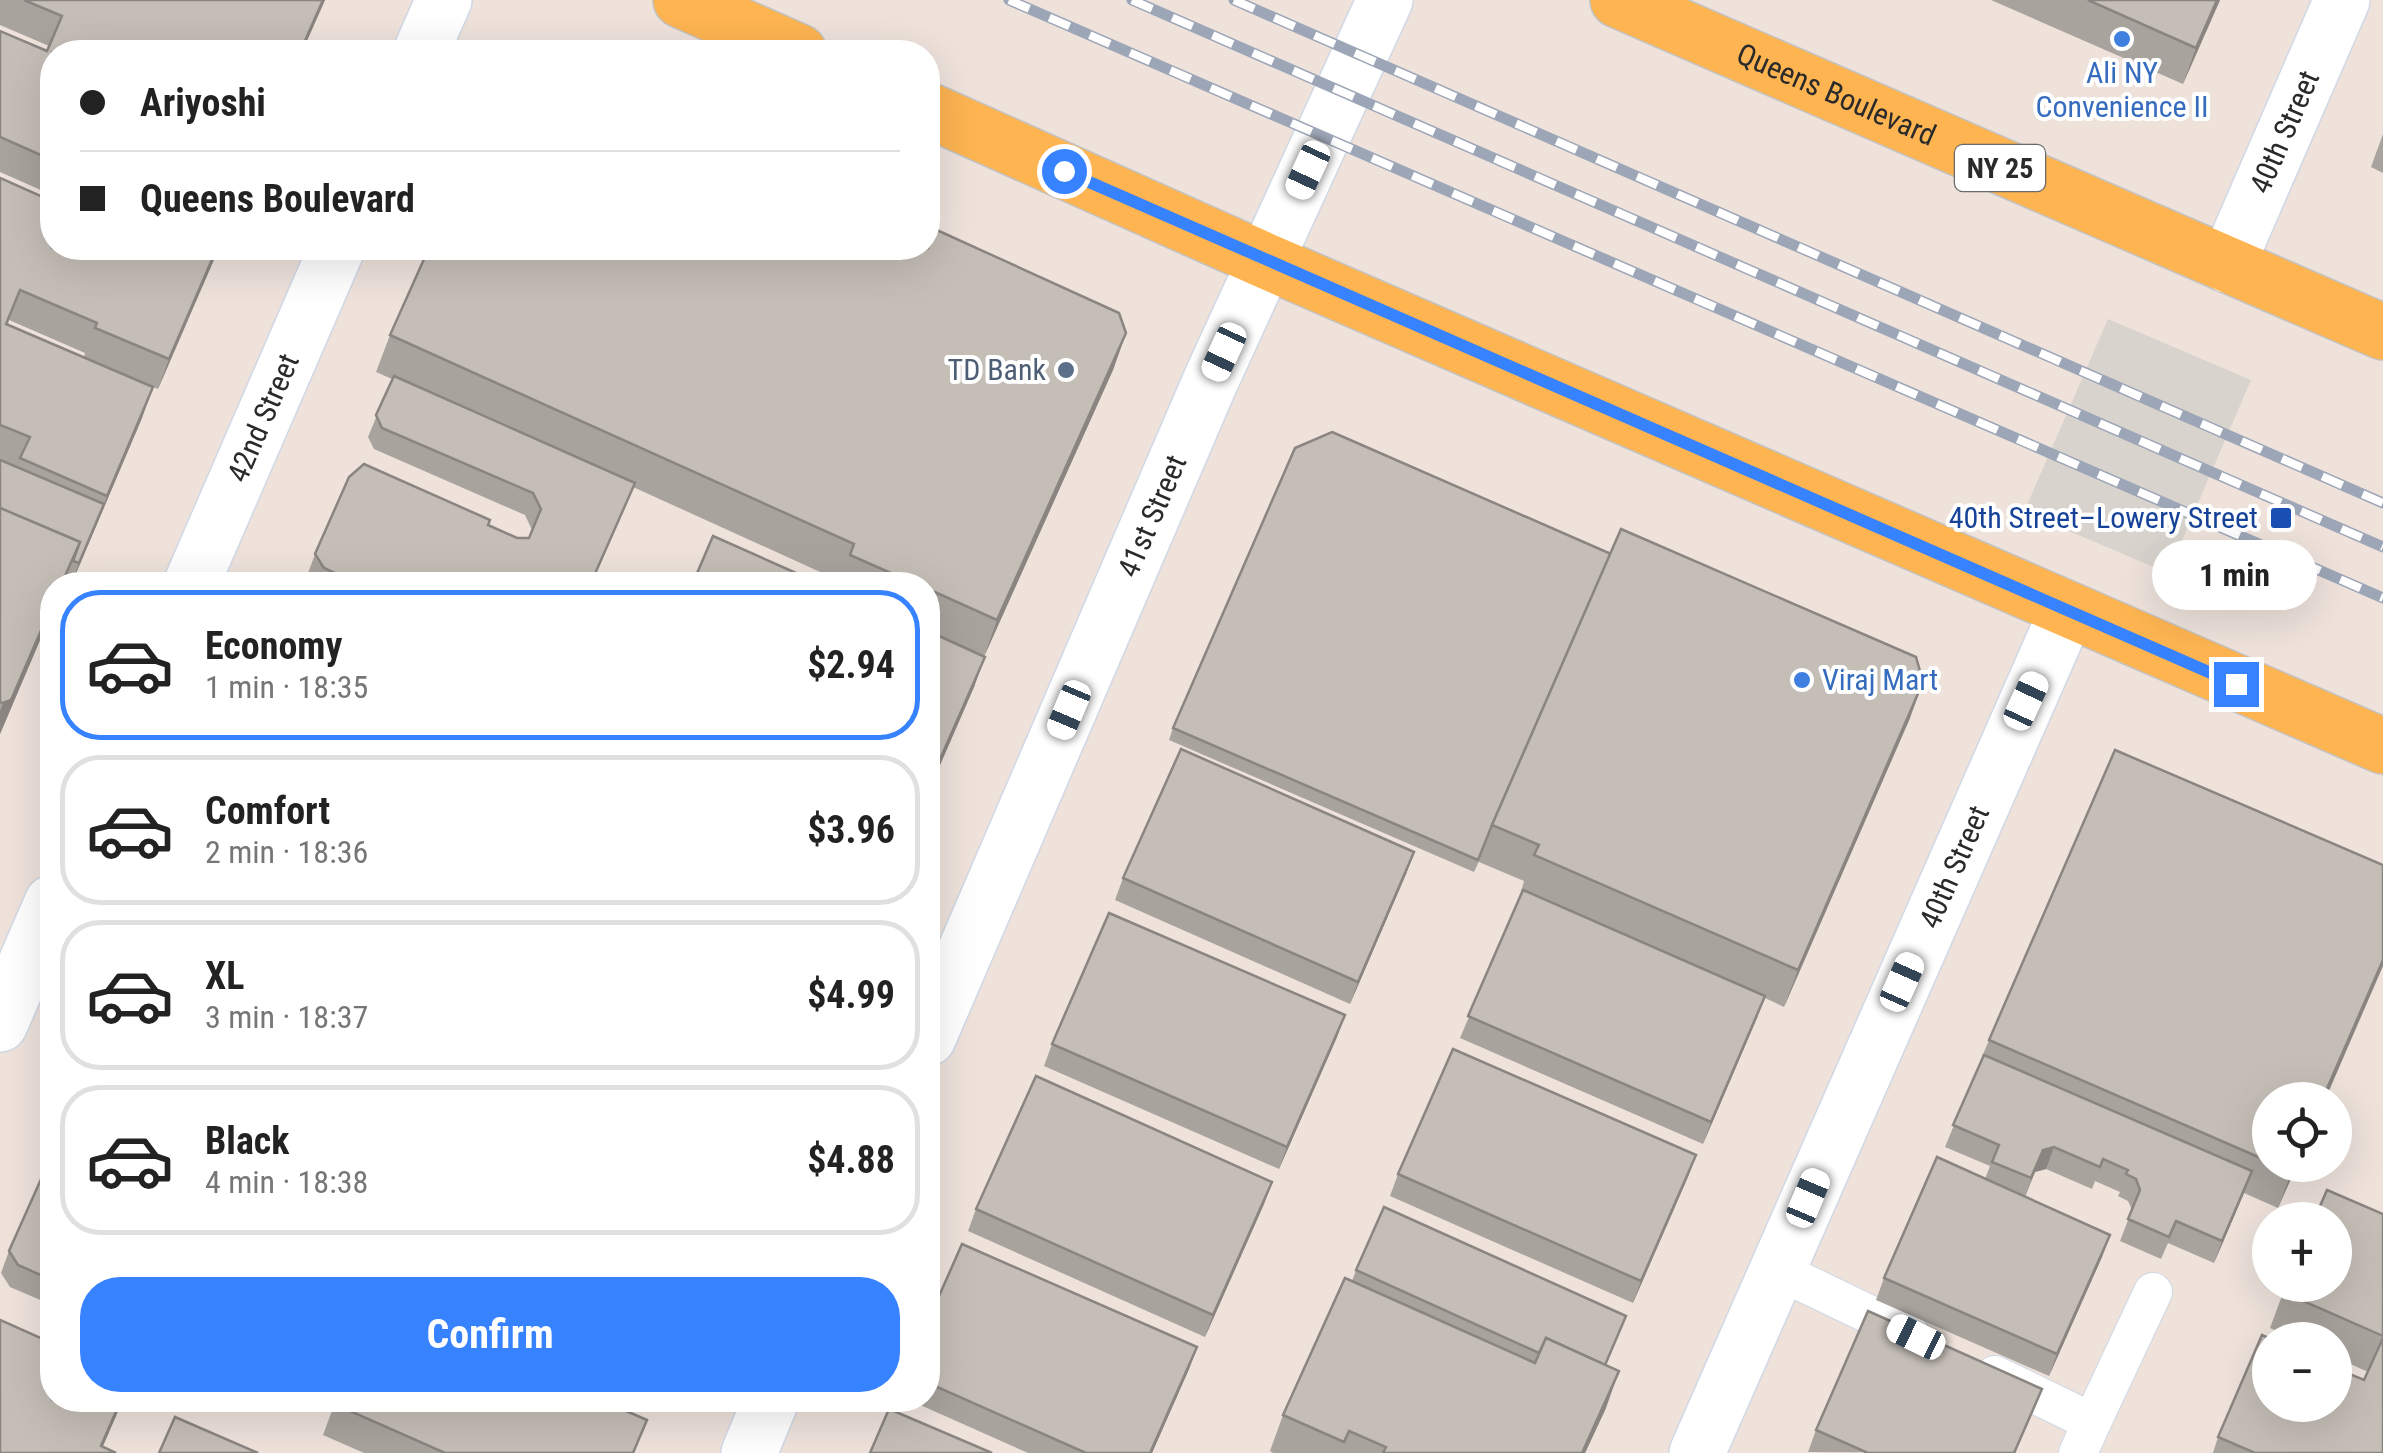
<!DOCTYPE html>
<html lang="en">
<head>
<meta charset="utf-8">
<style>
	:root { --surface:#fff; --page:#f6f6f6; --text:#222; --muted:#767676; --line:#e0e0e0; --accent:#3782ff }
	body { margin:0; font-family:"Roboto Condensed",sans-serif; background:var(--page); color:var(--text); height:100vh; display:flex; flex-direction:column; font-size:38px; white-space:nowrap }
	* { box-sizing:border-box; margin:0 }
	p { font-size:32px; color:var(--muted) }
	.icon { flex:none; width:55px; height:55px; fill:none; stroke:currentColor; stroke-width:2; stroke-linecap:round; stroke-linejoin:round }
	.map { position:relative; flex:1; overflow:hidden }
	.sheet { position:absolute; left:40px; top:572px; width:900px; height:840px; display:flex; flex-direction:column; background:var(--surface); border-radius:40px; box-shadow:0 10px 40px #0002 }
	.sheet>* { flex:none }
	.guide { position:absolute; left:40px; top:40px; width:900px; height:220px; border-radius:40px; box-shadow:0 10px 40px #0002; display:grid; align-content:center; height:220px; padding:0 40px; background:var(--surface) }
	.controls { position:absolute; left:2252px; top:1082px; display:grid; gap:20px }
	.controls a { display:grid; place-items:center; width:100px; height:100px; border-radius:50%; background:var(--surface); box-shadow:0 10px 40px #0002; font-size:50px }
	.end { position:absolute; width:45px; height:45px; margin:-22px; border:12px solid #3782ff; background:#fff; box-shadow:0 0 0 5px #fff }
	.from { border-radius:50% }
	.bubble { position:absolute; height:70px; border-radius:35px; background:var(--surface); box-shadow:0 10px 40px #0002; font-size:32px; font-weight:700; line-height:70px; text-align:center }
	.car { position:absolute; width:30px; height:60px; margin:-30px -15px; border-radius:12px; box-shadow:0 0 8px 2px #0007; background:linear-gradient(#fff 24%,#345 0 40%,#fff 0 76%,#345 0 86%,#fff 0) }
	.guide b { display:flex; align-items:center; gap:35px; height:95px; font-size:38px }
	.guide b+b { border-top:2px solid var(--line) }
	.guide i { width:25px; height:25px; background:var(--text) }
	ul { padding:18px 0 0; list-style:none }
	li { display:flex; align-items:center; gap:30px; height:150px; margin:0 20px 15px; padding:0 20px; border:5px solid var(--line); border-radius:40px }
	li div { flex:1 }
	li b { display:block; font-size:38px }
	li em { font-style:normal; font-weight:700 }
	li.active { border-color:var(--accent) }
	li>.icon { width:90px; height:90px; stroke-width:1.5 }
	.button { display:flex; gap:20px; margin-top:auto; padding:20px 40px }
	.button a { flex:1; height:115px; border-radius:40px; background:var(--accent); color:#fff; font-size:40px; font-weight:700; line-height:115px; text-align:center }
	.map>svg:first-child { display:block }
	.plaza { fill:#d9d3ce }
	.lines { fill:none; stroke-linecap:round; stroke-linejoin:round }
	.lane-casing { stroke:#d0d8e5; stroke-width:40 }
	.street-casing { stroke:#d0d8e5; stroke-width:58 }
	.primary-casing { stroke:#c3c3c3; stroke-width:58 }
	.lane { stroke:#fff; stroke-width:38 }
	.street { stroke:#fff; stroke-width:55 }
	.primary { stroke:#fdb451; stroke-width:55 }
	.rail-casing { stroke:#9da6b7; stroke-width:11 }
	.rail { stroke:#fff; stroke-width:8; stroke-dasharray:22; stroke-linecap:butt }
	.wall { fill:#a9a39d; fill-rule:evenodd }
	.shaded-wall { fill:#8a8580 }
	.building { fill:#c5beb7; stroke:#8a8580; stroke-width:2.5 }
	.route { stroke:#3782ff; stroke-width:12 }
	.shop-dot { fill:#3f7fe0; stroke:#fff; stroke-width:4 }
	.service-dot { fill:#5c6f8a; stroke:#fff; stroke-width:4 }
	.transit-dot { fill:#1a4fb4; stroke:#fff; stroke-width:4 }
	.labels { text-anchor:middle; stroke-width:8; stroke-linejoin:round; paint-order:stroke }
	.shield { fill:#fff; stroke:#6a6a6a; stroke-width:2.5 }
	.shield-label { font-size:28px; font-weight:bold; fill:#2a2a2a }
	.shop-label { font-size:30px; fill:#366cbe; stroke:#fff }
	.street-label { font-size:30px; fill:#2a2a2a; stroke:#fff }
	.service-label { font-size:30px; fill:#4e5e75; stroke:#fff; text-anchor:end }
	.transit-label { font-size:30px; fill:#164399; stroke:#fff; text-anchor:end }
</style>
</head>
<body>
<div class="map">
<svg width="2383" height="1453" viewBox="0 0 2383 1453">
	<rect width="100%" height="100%" fill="#eee2db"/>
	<path class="plaza" d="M 2108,319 L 2251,380 L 2168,573 L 2024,512 Z"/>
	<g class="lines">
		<g class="lane-casing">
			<g id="lane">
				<path d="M 1777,1270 L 1910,1334"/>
				<path d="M 1995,1375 L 2092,1422 L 2078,1453"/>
				<path d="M 2092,1422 L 2153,1292"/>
			</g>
		</g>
		<g class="street-casing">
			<g id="street">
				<path d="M 421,52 L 444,0"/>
				<path id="s1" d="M 2227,265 L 2342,0"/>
				<path id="s2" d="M 191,585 L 337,248"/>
				<path d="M 0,1024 L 52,903"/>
				<path id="s3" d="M 928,1038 L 1210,382 L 1385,0"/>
				<path d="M 749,1453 L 771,1400"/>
				<path id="s4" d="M 1697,1453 L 2067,611"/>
			</g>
		</g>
		<g class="primary-casing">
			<g id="primary">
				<path d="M 681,0 L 799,52"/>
				<path id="s5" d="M 1618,0 L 2383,332"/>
				<path d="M 928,110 L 1266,261 L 2383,746"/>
			</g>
		</g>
		<use href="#lane" class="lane"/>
		<use href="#street" class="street"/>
		<use href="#primary" class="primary"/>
		<g class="rail-casing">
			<g id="rail">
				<path d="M 1009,0 L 2383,598"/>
				<path d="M 1132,0 L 2383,547"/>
				<path d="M 1234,0 L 2383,503"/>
			</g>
		</g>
		<use href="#rail" class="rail"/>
	</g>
	<g class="wall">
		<path d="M 0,0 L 325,0 L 302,52 L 52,52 L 52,195 L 0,172 L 0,31 L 47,51 L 49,46 L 0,25 Z"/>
		<path d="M 1991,0 L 2220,0 L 2183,84 Z"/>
		<path d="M 2383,134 L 2383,173 L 2371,167 Z"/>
		<path d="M 0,178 L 52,248 L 219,248 L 158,389 L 140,382 L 142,418 L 71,585 L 65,583 L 64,585 L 52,585 L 52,612 L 0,734 ZM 9,320 L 85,353 L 84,357 L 8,325 Z"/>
		<path d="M 1126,333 L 1113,370 L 984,656 L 974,687 L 930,788 L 928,787 L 928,585 L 839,585 L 840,581 L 633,487 L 591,585 L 313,585 L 307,576 L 315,554 L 488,526 L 517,538 L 529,538 L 532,530 L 525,515 L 374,449 L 368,437 L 392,379 L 376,372 L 390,335 Z"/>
		<path d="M 1910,718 L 1784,1007 L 1765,998 L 1703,1144 L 1460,1038 L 1522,892 L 1521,892 L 1524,881 L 1479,862 L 1480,859 L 1474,872 L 1169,740 L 1173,728 Z"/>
		<path d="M 1414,852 L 1406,874 L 1350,1004 L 1115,900 L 1123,878 Z"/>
		<path d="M 1337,1037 L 1279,1169 L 1044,1066 L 1052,1044 Z"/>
		<path d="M 1989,1040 L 2270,1100 L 2270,1165 L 2297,1165 L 2278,1208 L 2244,1193 L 2214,1263 L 2168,1243 L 2161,1259 L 2120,1241 L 2132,1210 L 2128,1201 L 2118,1196 L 2120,1192 L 2095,1181 L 2092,1189 L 2046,1169 L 2035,1172 L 2025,1197 L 2110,1235 L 2102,1257 L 2049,1376 L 1876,1300 L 1884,1278 L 1985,1179 L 1990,1166 L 1945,1147 Z"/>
		<path d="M 1696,1155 L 1633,1303 L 1390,1196 L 1398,1174 Z"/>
		<path d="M 52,1166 L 52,1305 L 10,1287 L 1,1273 L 9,1251 Z"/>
		<path d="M 1272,1182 L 1264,1204 L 1205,1337 L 968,1231 L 976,1209 Z"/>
		<path d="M 2383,1214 L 2383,1453 L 2213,1453 L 2218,1437 L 2364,1380 L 2368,1372 L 2335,1357 L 2335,1340 L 2296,1340 L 2270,1328 L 2286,1285 Z"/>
		<path d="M 1356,1270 L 1626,1316 L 1606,1365 L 1606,1408 L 1585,1453 L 1273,1453 L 1270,1451 L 1283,1415 L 1352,1281 Z"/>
		<path d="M 928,1321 L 1197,1347 L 1189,1369 L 1152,1453 L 1028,1453 L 909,1400 L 928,1400 Z"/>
		<path d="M 2042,1389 L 2015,1453 L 1808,1452 L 1816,1430 Z"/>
		<path d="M 217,1400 L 234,1400 L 231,1407 Z"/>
		<path d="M 336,1400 L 635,1453 L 364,1453 L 323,1435 Z"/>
	</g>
	<g class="shaded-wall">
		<path d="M 323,0 L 325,0 L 302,52 L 300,52 Z"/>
		<path d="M 2217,0 L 2220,0 L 2183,84 L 2196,48 Z"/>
		<path d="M 217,248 L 219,248 L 158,389 L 169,359 Z"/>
		<path d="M 1126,333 L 1113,370 L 984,657 L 997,620 Z"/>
		<path d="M 153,387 L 142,418 L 71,585 L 79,563 Z"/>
		<path d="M 52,605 L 52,612 L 0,734 L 0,711 L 3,703 Z"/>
		<path d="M 985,657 L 974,687 L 930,788 L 941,757 Z"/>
		<path d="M 1923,682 L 1910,718 L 1784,1007 L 1798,970 Z"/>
		<path d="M 1414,852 L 1406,874 L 1350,1004 L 1358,982 Z"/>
		<path d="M 2383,960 L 2383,966 L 2325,1100 L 2322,1100 Z"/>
		<path d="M 1765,996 L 1757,1018 L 1703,1144 L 1711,1122 Z"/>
		<path d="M 1345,1015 L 1337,1037 L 1279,1169 L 1287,1147 Z"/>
		<path d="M 2054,1147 L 2046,1169 L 2035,1172 L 2023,1200 L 2043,1150 Z"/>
		<path d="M 1696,1155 L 1688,1177 L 1633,1303 L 1641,1281 Z"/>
		<path d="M 2294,1165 L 2297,1165 L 2278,1208 Z"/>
		<path d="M 2252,1171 L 2244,1193 L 2214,1263 L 2222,1241 Z"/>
		<path d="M 1272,1182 L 1264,1204 L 1205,1337 L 1213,1315 Z"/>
		<path d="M 2110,1235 L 2102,1257 L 2049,1376 L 2057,1354 Z"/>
		<path d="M 1197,1347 L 1189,1369 L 1152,1453 L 1150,1453 Z"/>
		<path d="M 1619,1371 L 1606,1408 L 1585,1453 L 1582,1453 Z"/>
		<path d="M 121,1400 L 122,1400 L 117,1414 L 100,1453 L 98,1453 Z"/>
	</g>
	<g class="building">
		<path d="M 24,0 L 323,0 L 300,52 L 133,52 L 125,49 L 124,52 L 52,52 L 52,160 L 0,137 L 0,31 L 47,51 L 62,16 Z"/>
		<path d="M 2088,0 L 2217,0 L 2196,48 Z"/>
		<path d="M 0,178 L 52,201 L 52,248 L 217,248 L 169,359 L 95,328 L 97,323 L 20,290 L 6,324 L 153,387 L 107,496 L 20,458 L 30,437 L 0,425 Z"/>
		<path d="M 928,226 L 1119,313 L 1126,333 L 997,620 L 928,589 L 928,585 L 918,585 L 850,555 L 854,544 L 390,335 L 429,248 L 928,248 Z"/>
		<path d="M 394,376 L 635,483 L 590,585 L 361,585 L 324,568 L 315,554 L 349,477 L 364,464 L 490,520 L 488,525 L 517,538 L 529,538 L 541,509 L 533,493 L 382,428 L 376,415 Z"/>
		<path d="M 1332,432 L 1611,554 L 1492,825 L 1478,860 L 1173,728 L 1295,448 Z"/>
		<path d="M 0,460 L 104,504 L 79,563 L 73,561 L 80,542 L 0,508 Z"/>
		<path d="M 0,508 L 80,542 L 61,585 L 52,585 L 52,605 L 11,700 L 3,703 L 0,702 Z"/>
		<path d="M 1621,529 L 1916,657 L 1923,682 L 1798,970 L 1534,855 L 1539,845 L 1492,825 Z"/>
		<path d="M 713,536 L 823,585 L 692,585 Z"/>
		<path d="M 928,631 L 985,657 L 941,757 L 928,751 Z"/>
		<path d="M 1181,749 L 1414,852 L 1358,982 L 1123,878 Z"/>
		<path d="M 2115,750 L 2383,865 L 2383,960 L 2322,1100 L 2270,1100 L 2270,1162 L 1989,1040 Z"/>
		<path d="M 1523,890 L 1765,996 L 1711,1122 L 1468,1016 Z"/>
		<path d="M 1109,913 L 1345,1015 L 1287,1147 L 1052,1044 Z"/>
		<path d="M 1453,1049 L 1696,1155 L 1641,1281 L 1398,1174 Z"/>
		<path d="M 1984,1055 L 2252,1171 L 2222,1241 L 2176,1221 L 2169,1237 L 2128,1219 L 2140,1190 L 2136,1179 L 2126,1174 L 2128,1170 L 2103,1159 L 2100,1167 L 2054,1147 L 2043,1150 L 2031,1178 L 1992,1162 L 1999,1145 L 1953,1125 Z"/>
		<path d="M 1036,1076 L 1272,1182 L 1213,1315 L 976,1209 Z"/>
		<path d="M 1937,1157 L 2110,1235 L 2057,1354 L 1884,1278 Z"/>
		<path d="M 2276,1165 L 2294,1165 L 2291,1172 Z"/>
		<path d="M 52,1166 L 52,1280 L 18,1265 L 9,1251 L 46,1168 Z"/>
		<path d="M 2327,1190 L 2383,1214 L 2383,1336 L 2283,1292 L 2286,1285 L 2335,1285 L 2335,1220 L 2314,1220 Z"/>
		<path d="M 1384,1207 L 1626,1316 L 1605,1365 L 1546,1338 L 1539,1353 L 1356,1270 Z"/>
		<path d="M 962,1244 L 1197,1347 L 1150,1453 L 1086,1453 L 928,1383 L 928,1321 Z"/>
		<path d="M 1345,1278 L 1535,1363 L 1546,1338 L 1619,1371 L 1582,1453 L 1383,1453 L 1386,1447 L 1349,1431 L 1344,1442 L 1283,1415 Z"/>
		<path d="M 1868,1311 L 2042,1389 L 2014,1453 L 1868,1453 L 1816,1430 Z"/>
		<path d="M 0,1320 L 52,1343 L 52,1400 L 121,1400 L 101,1446 L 116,1453 L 0,1453 Z"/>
		<path d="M 2262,1335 L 2273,1340 L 2270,1340 L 2270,1405 L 2335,1405 L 2335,1368 L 2364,1380 L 2383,1338 L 2383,1453 L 2255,1453 L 2218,1437 Z"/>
		<path d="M 336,1400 L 601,1400 L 647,1420 L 633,1453 L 445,1453 L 334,1404 Z"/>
		<path d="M 889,1409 L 992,1453 L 870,1453 Z"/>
		<path d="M 175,1417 L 258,1453 L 159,1453 Z"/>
	</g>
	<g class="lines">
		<path class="route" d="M 1064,171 L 2236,684"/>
	</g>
	<g class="shop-dot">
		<circle cx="2122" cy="39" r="10"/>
		<circle cx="1802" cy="680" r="10"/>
	</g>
	<circle class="service-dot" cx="1066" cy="370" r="10"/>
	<rect class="transit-dot" x="2269" y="506" width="24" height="24" rx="5"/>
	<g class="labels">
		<rect class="shield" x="1955" y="145" width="90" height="46" rx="8"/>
		<g class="shield-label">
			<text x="2000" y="178">NY 25</text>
		</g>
		<g class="shop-label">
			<text x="2122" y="83">Ali NY<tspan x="2122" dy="34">Convenience II</tspan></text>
			<text x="1822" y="690" text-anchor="start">Viraj Mart</text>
		</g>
		<g class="street-label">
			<text dy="10" stroke="none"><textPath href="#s5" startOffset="238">Queens Boulevard</textPath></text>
			<text dy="10" stroke="none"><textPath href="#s1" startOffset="145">40th Street</textPath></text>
			<text dy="10" stroke="none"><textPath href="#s2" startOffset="182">42nd Street</textPath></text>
			<text dy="10" stroke="none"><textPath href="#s3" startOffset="568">41st Street</textPath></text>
			<text dy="10" stroke="none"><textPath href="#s4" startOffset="640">40th Street</textPath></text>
		</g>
		<g class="service-label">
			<text x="1046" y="380">TD Bank</text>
		</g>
		<g class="transit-label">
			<text x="2258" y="528">40th Street–Lowery Street</text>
		</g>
	</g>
</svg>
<div class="controls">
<a><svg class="icon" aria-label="locate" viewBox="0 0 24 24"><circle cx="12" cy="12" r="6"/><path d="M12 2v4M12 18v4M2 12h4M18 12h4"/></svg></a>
<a>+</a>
<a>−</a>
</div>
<i class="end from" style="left:1064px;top:171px"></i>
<i class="end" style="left:2236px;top:684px"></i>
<div class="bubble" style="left:2152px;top:540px;width:165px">1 min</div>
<i class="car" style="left:1308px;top:170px;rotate:205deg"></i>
<i class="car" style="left:1224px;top:352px;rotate:205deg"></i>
<i class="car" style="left:2026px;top:701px;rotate:25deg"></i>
<i class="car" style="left:1069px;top:710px;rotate:203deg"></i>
<i class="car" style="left:1902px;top:982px;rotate:24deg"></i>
<i class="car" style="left:1808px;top:1198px;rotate:23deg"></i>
<i class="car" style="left:1916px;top:1337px;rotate:296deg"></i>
<div class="guide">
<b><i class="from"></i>Ariyoshi</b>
<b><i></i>Queens Boulevard</b>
</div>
<section class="sheet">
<ul>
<li class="active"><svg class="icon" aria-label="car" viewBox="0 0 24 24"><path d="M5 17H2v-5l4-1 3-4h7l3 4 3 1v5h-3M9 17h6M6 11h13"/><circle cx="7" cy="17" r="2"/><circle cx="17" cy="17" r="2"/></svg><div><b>Economy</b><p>1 min · 18:35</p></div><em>$2.94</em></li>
<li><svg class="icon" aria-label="car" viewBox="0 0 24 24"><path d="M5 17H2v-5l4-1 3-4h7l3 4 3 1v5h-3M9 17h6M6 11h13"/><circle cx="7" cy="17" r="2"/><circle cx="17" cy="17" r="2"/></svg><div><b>Comfort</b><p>2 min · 18:36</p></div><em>$3.96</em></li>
<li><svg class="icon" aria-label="car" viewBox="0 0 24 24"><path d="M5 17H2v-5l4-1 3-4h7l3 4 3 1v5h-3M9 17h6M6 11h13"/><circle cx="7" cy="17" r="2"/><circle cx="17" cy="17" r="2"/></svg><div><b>XL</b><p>3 min · 18:37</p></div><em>$4.99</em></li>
<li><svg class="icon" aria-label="car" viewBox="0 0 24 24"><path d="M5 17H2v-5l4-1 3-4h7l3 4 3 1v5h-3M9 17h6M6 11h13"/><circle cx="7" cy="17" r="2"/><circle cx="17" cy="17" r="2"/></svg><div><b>Black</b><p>4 min · 18:38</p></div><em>$4.88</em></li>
</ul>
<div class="button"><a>Confirm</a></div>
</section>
</div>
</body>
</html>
